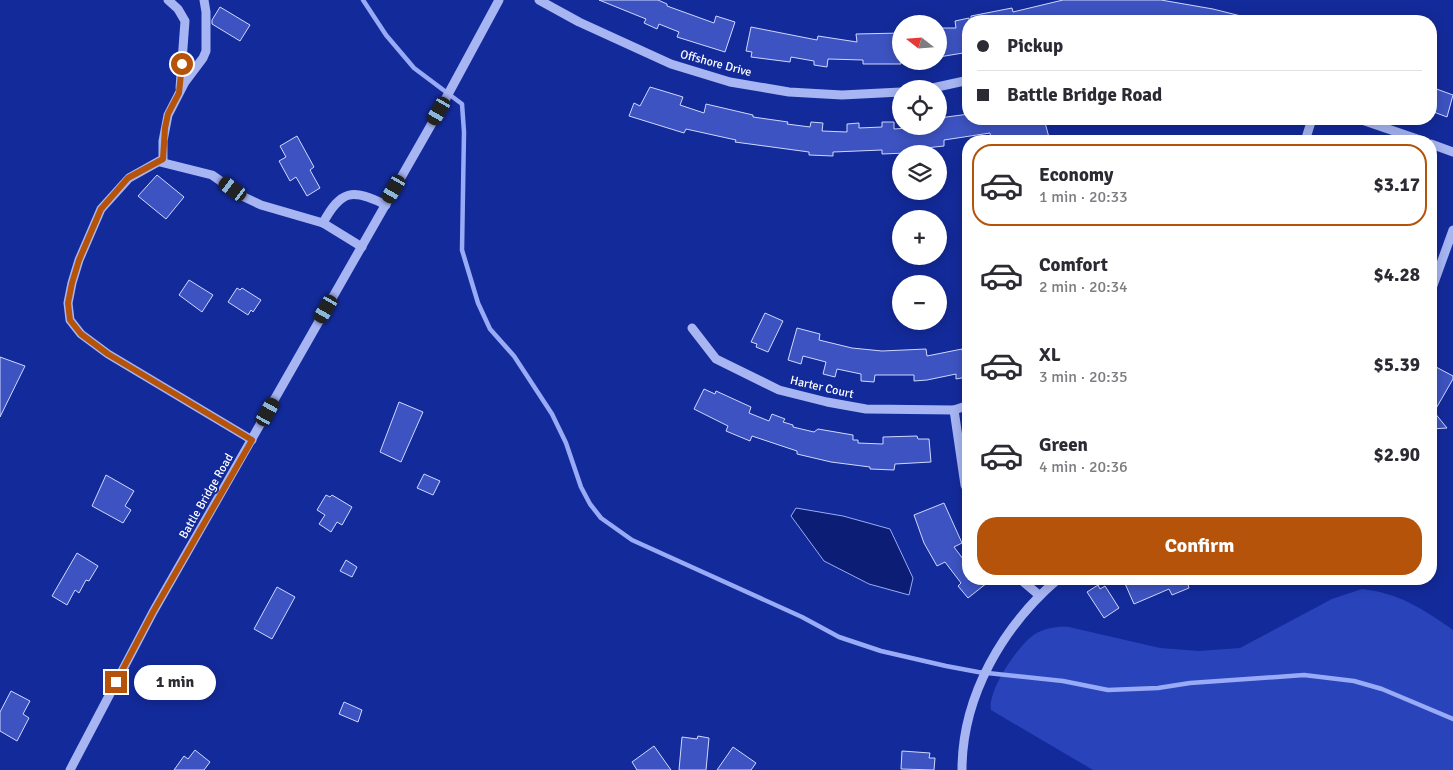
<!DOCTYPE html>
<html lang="en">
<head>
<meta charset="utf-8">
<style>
	:root { --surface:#fff; --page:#f7f7f7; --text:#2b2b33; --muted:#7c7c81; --line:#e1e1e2; --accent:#b45309 }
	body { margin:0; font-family:Signika,sans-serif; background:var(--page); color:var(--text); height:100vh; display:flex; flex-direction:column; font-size:19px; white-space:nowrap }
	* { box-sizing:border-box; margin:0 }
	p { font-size:16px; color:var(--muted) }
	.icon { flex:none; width:28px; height:28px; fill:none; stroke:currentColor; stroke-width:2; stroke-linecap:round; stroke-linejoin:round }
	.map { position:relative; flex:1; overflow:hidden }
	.side { position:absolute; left:962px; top:135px; width:475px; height:450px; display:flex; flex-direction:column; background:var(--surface); border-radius:20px; box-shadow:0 2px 12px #0003 }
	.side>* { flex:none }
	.guide { position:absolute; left:962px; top:15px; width:475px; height:110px; border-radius:20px; box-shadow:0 2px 12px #0003; display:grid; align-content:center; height:110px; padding:0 15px; background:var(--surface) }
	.needle { width:32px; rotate:287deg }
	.controls { position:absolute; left:892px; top:15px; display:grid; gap:10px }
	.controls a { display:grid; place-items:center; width:55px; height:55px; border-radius:50%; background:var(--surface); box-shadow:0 2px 12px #0003; font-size:25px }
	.end { position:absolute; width:22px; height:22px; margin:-11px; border:6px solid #b45309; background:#fff; box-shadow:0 0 0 2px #fff }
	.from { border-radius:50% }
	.bubble { position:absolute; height:35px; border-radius:18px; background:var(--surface); box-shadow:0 2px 12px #0003; font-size:16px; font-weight:700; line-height:35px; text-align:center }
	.car { position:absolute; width:15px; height:30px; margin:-15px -8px; border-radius:6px; box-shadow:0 0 4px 1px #0007; background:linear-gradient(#222 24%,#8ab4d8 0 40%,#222 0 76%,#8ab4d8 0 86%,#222 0) }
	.guide b { display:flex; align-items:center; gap:18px; height:48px; font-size:19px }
	.guide b+b { border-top:1px solid var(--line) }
	.guide i { width:12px; height:12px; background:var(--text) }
	ul { padding:9px 0 0; list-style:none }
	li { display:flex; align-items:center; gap:15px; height:82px; margin:0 10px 8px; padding:0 5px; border:2px solid transparent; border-radius:20px }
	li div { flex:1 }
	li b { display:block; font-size:19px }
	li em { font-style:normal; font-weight:700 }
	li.active { border-color:var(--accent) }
	li>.icon { width:45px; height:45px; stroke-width:1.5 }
	.button { display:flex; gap:10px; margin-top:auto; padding:10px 15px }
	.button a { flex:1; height:58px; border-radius:20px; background:var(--accent); color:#fff; font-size:20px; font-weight:700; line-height:58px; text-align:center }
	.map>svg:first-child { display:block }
	.green { fill:#2944ba }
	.water { fill:#0c1d76; stroke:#99abf6 }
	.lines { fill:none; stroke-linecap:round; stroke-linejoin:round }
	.stream { stroke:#99abf6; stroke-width:4.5 }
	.building { fill:#3d53c1; stroke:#cfd8fd }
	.minor { stroke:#a7b5f3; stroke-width:9 }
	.route { stroke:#b45309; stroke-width:6 }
	.labels { text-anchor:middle; stroke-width:4; stroke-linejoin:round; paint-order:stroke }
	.street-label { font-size:12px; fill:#fff; stroke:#132a9a }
</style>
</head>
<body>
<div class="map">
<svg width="1453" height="770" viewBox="0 0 1453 770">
	<rect width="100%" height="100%" fill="#132a9a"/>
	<path class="green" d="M 1362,589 C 1399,593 1423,609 1453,630 L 1453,770 L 1093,770 L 991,710 C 987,691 1019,644 1035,634 C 1045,628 1058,626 1069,627 L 1160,648 L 1199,651 L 1240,648 L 1332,599 Z"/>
	<path class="water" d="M 796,508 L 843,516 L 890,529 L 913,578 L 909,595 L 869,584 L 824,561 L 791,516 Z"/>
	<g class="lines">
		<path class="stream" d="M 363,0 L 386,35 L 414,68 L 462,104 L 464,132 L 462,250 L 478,303 L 490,329 L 514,356 L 552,414 L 566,443 L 581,487 L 590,504 L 601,518 L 632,540 L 802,617 L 839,637 L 881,651 L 946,666 L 978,672 L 1063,681 L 1108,690 L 1158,688 L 1190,683 L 1304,675 L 1354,681 L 1382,689 L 1453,719"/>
	</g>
	<g class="building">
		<path d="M 599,0 L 658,0 L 667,4 L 667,6 L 714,23 L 716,16 L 735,22 L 725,52 L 677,37 L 679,32 L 659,24 L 657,29 L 644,23 L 646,19 Z"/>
		<path d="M 1063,0 L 1161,0 L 1213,9 L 1245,17 L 1245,21 L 1105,21 L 1105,17 L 1084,21 L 971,21 L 971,16 L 1012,8 L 1013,12 Z"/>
		<path d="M 220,7 L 250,25 L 240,41 L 212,24 L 212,20 Z"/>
		<path d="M 969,18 L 969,52 L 939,57 L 939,28 L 956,28 L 955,21 Z"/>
		<path d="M 751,27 L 817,40 L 818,36 L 857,42 L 856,34 L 901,33 L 901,64 L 863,64 L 863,60 L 828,59 L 827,67 L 814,65 L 814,61 L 791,57 L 790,62 L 751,57 L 752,52 L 746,51 Z"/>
		<path d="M 650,87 L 683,97 L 680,105 L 704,113 L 706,104 L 753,115 L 753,117 L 788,122 L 787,124 L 810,127 L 811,122 L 823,123 L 822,131 L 847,132 L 847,124 L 859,123 L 859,128 L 882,127 L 882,122 L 894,122 L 894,129 L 939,126 L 939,118 L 969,114 L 969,119 L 1044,119 L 1050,141 L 1007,141 L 1006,137 L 991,139 L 990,133 L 944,140 L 944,146 L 907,150 L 907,153 L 882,154 L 882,150 L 833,152 L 833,156 L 809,155 L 809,152 L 735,142 L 736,140 L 686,129 L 684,133 L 629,116 L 634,103 L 640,106 Z"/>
		<path d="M 1431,87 L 1453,95 L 1447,117 L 1431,111 Z"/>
		<path d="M 297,136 L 314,167 L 310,170 L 320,188 L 307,196 L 296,177 L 290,181 L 279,161 L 286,157 L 280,146 Z"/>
		<path d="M 157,175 L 184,197 L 166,219 L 138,196 Z"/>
		<path d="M 189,280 L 213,295 L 202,312 L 179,295 Z"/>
		<path d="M 237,288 L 240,290 L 242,288 L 261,300 L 253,312 L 251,310 L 248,315 L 228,302 Z"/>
		<path d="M 765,313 L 783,321 L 768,352 L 756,347 L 757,344 L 751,342 Z"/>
		<path d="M 797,328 L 820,334 L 819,340 L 852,348 L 882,351 L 926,349 L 927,356 L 962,349 L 967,377 L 956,379 L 956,374 L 927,380 L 914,381 L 914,375 L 875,375 L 874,382 L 861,381 L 861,374 L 837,369 L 835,377 L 823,374 L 826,362 L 803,356 L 801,364 L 788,360 Z"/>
		<path d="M 0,357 L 25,366 L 0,417 Z"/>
		<path d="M 1436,367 L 1453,376 L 1453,379 L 1434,412 L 1447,428 L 1431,429 L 1431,376 Z"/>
		<path d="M 704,389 L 715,394 L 716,391 L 751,407 L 749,413 L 769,421 L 772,414 L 785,419 L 783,422 L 793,425 L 793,427 L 814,432 L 818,429 L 853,435 L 853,440 L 858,440 L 858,443 L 883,444 L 883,437 L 917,436 L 918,439 L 929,439 L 931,462 L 895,464 L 894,470 L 870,469 L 870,467 L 831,462 L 797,454 L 797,451 L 752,436 L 750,441 L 726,431 L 728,426 L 694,409 Z"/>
		<path d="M 399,402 L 423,412 L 401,462 L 380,452 Z"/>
		<path d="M 424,474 L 440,481 L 433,495 L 417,488 Z"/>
		<path d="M 106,475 L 134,491 L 125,506 L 131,510 L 123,523 L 92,506 Z"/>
		<path d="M 326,495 L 330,497 L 332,495 L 352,507 L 342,525 L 337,522 L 331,532 L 319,524 L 325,515 L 317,510 Z"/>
		<path d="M 944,503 L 962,543 L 954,547 L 969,567 L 969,579 L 992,579 L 968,598 L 958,586 L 961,583 L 945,562 L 937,566 L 924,543 L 914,515 Z"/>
		<path d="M 77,553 L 98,566 L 89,581 L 86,580 L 79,593 L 75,590 L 67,605 L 52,596 Z"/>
		<path d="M 346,560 L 357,567 L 352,577 L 340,571 Z"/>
		<path d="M 1123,579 L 1192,579 L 1187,581 L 1189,588 L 1172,595 L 1169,589 L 1134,604 Z"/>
		<path d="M 1098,585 L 1100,589 L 1105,586 L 1119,608 L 1104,618 L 1087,592 Z"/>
		<path d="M 277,587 L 295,597 L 272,639 L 254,629 Z"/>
		<path d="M 11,691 L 30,701 L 23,714 L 29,718 L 17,741 L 0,731 L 0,712 Z"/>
		<path d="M 344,702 L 362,710 L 358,722 L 339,714 Z"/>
		<path d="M 698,736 L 709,738 L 706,770 L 679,770 L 682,737 L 697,739 Z"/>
		<path d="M 654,746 L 671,770 L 637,770 L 632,762 Z"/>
		<path d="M 733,747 L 756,763 L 751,770 L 717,770 Z"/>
		<path d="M 195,750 L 210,762 L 204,770 L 174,770 L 184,756 L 188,759 Z"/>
		<path d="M 902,751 L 930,753 L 929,758 L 935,758 L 934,770 L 901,769 Z"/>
	</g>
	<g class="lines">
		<g class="minor">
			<path d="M 168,0 L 178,9 L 185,21 L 180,88"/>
			<path d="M 204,0 L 206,12 L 206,51 L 203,58 L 185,82 L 168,115 L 163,141 L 163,159 L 129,178 L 101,209 L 79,260 L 72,283 L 68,303 L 70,320 L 81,334 L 108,354 L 252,440"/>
			<path d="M 539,0 L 579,22 L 671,64 L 730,82 L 789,92 L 842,95 L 901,92"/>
			<path d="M 928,89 L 969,80"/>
			<path d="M 1359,119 L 1423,141"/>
			<path d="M 1305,141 L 1312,119"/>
			<path d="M 1431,144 L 1453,152"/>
			<path d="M 160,162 L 212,175 L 242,196 L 261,205 L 323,223 L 362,247"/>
			<path d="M 323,223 C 341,190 352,188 386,205"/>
			<path d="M 1431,291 L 1453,230"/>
			<path d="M 692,328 L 716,359 L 779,390 L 827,402 L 866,409 L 954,410 L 969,405"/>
			<path d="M 954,410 L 965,485 L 969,494"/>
			<path d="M 1020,579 L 1039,595"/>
			<path d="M 70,770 L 153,612 L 439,111 L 499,0"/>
			<path d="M 962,770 C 962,696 1003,626 1058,579"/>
		</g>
	</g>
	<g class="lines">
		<path class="route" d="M 116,682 L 153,612 L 252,440 L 108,354 L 81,334 L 70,320 L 68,303 L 72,283 L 79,260 L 101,209 L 128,178 L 163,159 L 165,128 L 168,114 L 179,93 L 182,64"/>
	</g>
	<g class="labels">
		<g class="street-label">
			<text transform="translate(716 63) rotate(15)" y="4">Offshore Drive</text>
			<text transform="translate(822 387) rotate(13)" y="4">Harter Court</text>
			<text transform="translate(206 496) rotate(-60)" y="4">Battle Bridge Road</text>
		</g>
	</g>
</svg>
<div class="controls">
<a><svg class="needle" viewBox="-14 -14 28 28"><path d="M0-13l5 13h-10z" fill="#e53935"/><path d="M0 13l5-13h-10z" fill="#7c7c81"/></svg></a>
<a><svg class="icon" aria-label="locate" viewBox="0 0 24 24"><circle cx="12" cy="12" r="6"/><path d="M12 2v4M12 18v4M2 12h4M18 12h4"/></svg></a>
<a><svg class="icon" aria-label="layers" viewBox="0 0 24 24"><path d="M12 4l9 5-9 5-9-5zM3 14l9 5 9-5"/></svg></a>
<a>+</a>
<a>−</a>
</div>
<i class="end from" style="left:182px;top:64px"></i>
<i class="end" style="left:116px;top:682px"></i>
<div class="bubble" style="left:134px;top:665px;width:82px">1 min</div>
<i class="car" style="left:439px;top:111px;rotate:210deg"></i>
<i class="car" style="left:233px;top:189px;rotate:306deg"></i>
<i class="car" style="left:394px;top:189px;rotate:210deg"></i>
<i class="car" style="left:326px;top:309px;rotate:210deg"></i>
<i class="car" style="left:268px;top:412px;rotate:29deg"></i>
<div class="guide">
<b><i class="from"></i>Pickup</b>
<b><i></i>Battle Bridge Road</b>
</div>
<section class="side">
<ul>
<li class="active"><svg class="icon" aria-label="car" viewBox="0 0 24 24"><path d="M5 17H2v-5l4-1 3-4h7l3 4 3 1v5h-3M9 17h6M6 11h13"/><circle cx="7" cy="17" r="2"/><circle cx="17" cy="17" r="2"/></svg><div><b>Economy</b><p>1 min · 20:33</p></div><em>$3.17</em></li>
<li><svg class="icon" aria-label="car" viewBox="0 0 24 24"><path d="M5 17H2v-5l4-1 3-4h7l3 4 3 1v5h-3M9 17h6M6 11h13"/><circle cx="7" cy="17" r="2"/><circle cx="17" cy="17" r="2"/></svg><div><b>Comfort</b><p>2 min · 20:34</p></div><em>$4.28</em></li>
<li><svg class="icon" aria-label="car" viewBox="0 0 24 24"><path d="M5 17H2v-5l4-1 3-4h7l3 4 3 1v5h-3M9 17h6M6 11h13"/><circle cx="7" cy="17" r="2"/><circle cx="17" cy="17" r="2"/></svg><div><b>XL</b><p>3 min · 20:35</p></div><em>$5.39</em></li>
<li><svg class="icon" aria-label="car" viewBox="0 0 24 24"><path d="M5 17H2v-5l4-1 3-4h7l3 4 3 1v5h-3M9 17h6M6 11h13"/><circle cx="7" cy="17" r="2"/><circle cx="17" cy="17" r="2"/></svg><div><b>Green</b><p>4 min · 20:36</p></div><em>$2.90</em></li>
</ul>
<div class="button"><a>Confirm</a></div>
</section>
</div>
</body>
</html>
